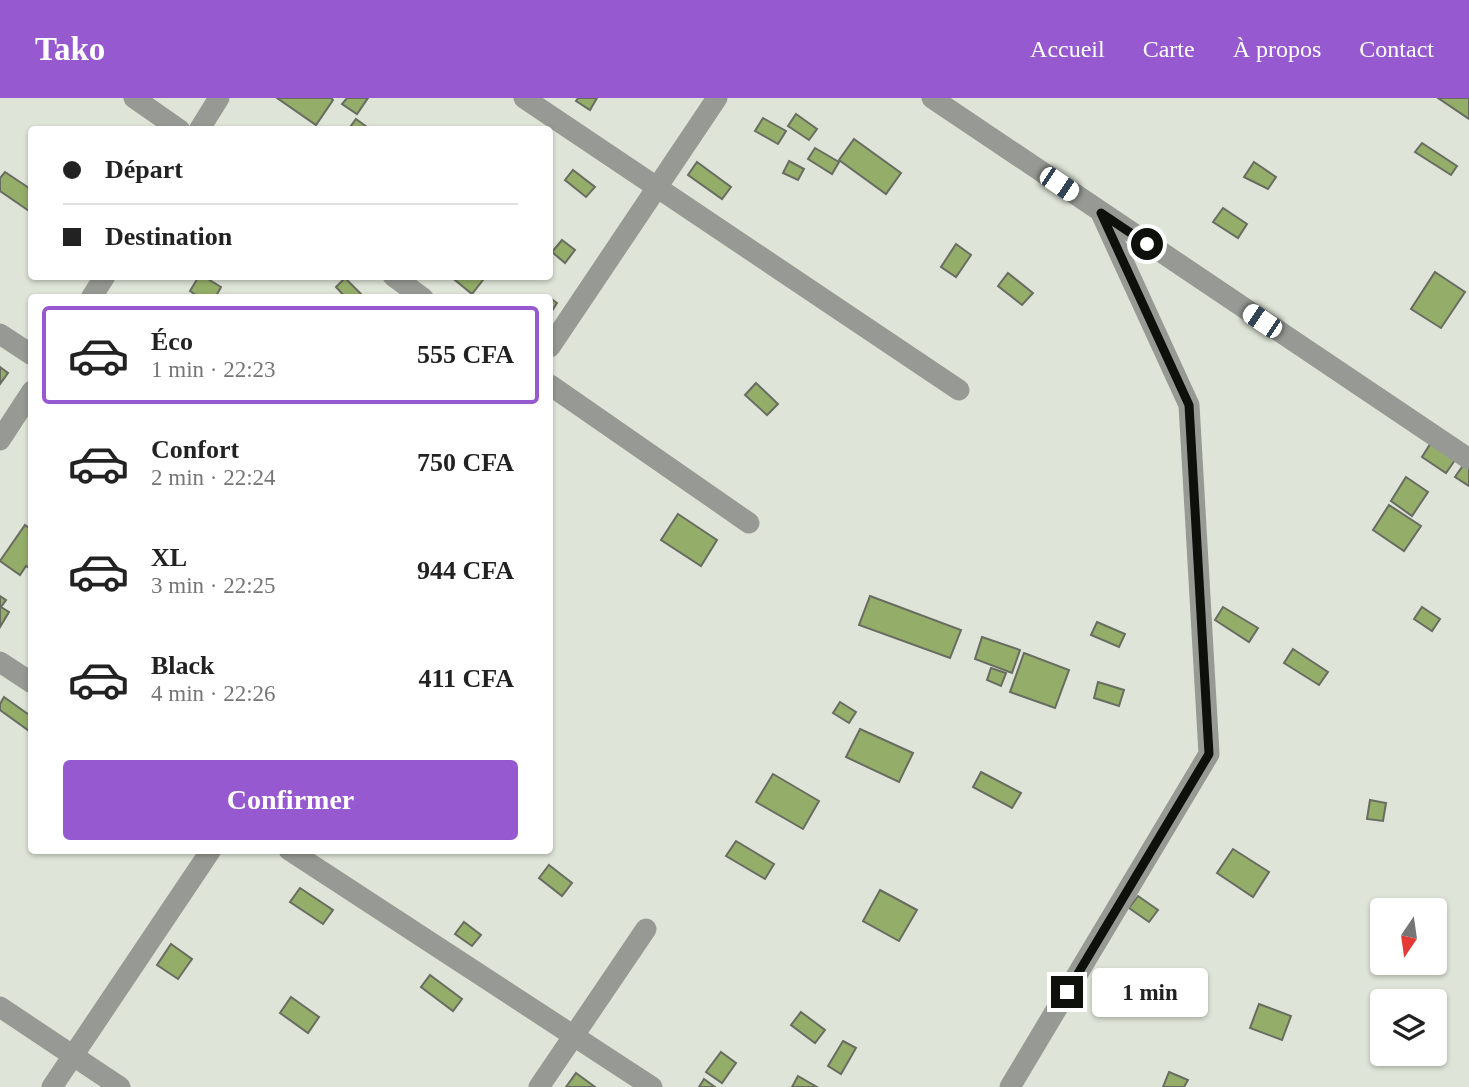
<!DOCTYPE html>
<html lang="fr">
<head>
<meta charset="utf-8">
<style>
	:root { --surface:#fff; --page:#f2f2f2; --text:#222; --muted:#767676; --line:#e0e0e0; --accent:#9659cf }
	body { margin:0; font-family:"Times New Roman",serif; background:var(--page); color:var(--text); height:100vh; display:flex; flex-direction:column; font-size:26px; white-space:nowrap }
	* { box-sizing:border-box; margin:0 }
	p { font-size:23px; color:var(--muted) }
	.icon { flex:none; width:38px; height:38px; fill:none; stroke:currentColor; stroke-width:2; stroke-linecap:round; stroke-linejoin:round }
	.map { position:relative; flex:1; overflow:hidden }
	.panel { position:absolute; left:28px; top:196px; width:525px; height:560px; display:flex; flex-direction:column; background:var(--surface); border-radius:7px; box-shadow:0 2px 5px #0004 }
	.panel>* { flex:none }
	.guide { position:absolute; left:28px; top:28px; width:525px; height:154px; border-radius:7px; box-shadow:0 2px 5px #0004; display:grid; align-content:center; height:154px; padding:0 35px; background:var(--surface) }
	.needle { width:46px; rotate:193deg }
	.buttons { position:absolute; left:1370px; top:800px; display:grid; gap:14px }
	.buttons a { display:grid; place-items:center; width:77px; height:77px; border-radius:7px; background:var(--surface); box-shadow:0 2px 5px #0004; font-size:35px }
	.end { position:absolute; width:32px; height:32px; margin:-16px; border:9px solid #0e100b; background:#fff; box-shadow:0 0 0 4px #fff }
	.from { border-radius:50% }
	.bubble { position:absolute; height:49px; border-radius:7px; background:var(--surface); box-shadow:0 2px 5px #0004; font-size:23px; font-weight:800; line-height:49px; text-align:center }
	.car { position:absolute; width:21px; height:42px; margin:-21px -10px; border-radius:9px; box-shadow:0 0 5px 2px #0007; background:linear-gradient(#fff 24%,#345 0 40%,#fff 0 76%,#345 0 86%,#fff 0) }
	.guide b { display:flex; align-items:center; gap:24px; height:66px; font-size:26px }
	.guide b+b { border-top:2px solid var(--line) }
	.guide i { width:18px; height:18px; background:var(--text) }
	ul { padding:12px 0 0; list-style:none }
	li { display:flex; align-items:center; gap:21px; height:98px; margin:0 14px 10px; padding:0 21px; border:4px solid transparent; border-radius:7px }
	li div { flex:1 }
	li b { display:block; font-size:26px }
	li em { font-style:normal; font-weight:800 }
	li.active { border-color:var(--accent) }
	li>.icon { width:63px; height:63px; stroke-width:1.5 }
	.cta { display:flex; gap:14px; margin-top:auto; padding:14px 35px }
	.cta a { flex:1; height:80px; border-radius:7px; background:var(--accent); color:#fff; font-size:28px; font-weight:800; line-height:80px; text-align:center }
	header { display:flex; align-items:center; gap:42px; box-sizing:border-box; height:98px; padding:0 35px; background:var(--accent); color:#fff }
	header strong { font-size:33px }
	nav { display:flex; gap:38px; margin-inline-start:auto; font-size:24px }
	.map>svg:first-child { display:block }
	.building { fill:#94ae69; stroke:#686c61; stroke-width:2 }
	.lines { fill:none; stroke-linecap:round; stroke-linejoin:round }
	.minor { stroke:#979a94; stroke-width:21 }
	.route { stroke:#0e100b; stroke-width:9 }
</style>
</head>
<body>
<header>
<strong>Tako</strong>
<nav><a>Accueil</a><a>Carte</a><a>À propos</a><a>Contact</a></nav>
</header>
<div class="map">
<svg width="1469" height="989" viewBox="0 0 1469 989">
	<rect width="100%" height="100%" fill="#dee4d7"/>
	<g class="building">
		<path d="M 277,0 L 331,0 L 333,2 L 316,27 Z"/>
		<path d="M 347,0 L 368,0 L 357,16 L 342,6 Z"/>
		<path d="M 578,0 L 597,0 L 590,12 L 576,3 Z"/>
		<path d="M 1438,0 L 1469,0 L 1469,21 Z"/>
		<path d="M 796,16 L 817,31 L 809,42 L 788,28 Z"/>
		<path d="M 763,20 L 786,33 L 778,46 L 755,33 Z"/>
		<path d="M 356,21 L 371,32 L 348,32 Z"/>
		<path d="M 854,41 L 901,75 L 886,96 L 839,62 Z"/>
		<path d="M 1422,45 L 1457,68 L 1451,77 L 1415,54 Z"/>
		<path d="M 815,50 L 839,64 L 832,76 L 808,61 Z"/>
		<path d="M 789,63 L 804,71 L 798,82 L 783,75 Z"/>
		<path d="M 697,64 L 731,89 L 722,101 L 688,77 Z"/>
		<path d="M 1254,64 L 1276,79 L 1268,91 L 1244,79 Z"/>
		<path d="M 573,72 L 595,89 L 586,99 L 565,82 Z"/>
		<path d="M 5,74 L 32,92 L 32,109 L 29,113 L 0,93 L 0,80 Z"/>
		<path d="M 1223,110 L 1247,126 L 1238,140 L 1213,124 Z"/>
		<path d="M 562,142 L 575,152 L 565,165 L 552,154 Z"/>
		<path d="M 956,146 L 971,157 L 956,179 L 941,169 Z"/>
		<path d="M 1435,174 L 1465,194 L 1441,230 L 1411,211 Z"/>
		<path d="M 1008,175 L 1033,195 L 1022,207 L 998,188 Z"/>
		<path d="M 199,178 L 203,178 L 221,189 L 215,200 L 200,200 L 190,193 Z"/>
		<path d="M 450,178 L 486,178 L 472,196 Z"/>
		<path d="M 345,180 L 365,200 L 346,200 L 336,189 Z"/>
		<path d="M 550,200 L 557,205 L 550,216 Z"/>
		<path d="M 0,269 L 8,275 L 0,286 Z"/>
		<path d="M 756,285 L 778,306 L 767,317 L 745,297 Z"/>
		<path d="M 1432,343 L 1457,359 L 1446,375 L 1422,359 Z"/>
		<path d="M 1464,366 L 1469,370 L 1469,388 L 1455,379 Z"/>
		<path d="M 1406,379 L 1428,394 L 1412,418 L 1391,403 Z"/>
		<path d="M 1389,407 L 1421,428 L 1404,453 L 1373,432 Z"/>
		<path d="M 678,416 L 717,442 L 701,468 L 661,442 Z"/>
		<path d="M 25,427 L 32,432 L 32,472 L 26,468 L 20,477 L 0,463 Z"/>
		<path d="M 0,498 L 6,502 L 1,509 L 9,514 L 0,529 Z"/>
		<path d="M 870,498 L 961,532 L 950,560 L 859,527 Z"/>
		<path d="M 1223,509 L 1258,530 L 1249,544 L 1215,522 Z"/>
		<path d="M 1422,509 L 1440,521 L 1432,533 L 1414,521 Z"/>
		<path d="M 1097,524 L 1125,536 L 1119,549 L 1091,537 Z"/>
		<path d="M 982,539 L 1020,552 L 1012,575 L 975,561 Z"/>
		<path d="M 1293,551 L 1328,574 L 1319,587 L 1284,565 Z"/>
		<path d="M 1024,555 L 1069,572 L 1055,610 L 1010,594 Z"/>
		<path d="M 991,570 L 1006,575 L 1001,588 L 987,582 Z"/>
		<path d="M 1098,584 L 1124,592 L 1119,608 L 1094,600 Z"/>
		<path d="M 4,599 L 32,619 L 32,635 L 0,612 L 0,606 Z"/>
		<path d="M 840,604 L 856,614 L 849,625 L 833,615 Z"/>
		<path d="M 860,631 L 913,655 L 899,684 L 846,659 Z"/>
		<path d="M 981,674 L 1021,695 L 1012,710 L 973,689 Z"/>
		<path d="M 773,676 L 819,703 L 803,731 L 756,704 Z"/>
		<path d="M 1370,702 L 1386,705 L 1383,723 L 1367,721 Z"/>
		<path d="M 736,743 L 774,766 L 765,781 L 726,758 Z"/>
		<path d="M 1233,751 L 1269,774 L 1253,799 L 1217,775 Z"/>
		<path d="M 549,767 L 572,785 L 562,798 L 539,780 Z"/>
		<path d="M 300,790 L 333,812 L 323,826 L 290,804 Z"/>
		<path d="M 880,792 L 917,812 L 899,843 L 863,823 Z"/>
		<path d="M 1138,798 L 1158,812 L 1149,824 L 1129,810 Z"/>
		<path d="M 464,824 L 481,837 L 472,848 L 455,836 Z"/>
		<path d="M 171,846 L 192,861 L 178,881 L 157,867 Z"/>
		<path d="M 430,877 L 462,901 L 453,913 L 421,889 Z"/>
		<path d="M 291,899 L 319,919 L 308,935 L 280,915 Z"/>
		<path d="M 1259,906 L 1291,918 L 1282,942 L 1250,930 Z"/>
		<path d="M 801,914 L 825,932 L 815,945 L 791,927 Z"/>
		<path d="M 843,943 L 856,950 L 841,976 L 828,968 Z"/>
		<path d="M 721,954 L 736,965 L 722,985 L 706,974 Z"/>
		<path d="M 1169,974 L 1188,982 L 1184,989 L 1163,989 Z"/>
		<path d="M 576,975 L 595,989 L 566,989 Z"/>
		<path d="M 798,978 L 817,989 L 792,989 Z"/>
		<path d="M 704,981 L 715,989 L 699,989 Z"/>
	</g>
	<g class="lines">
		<g class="minor">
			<path d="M 134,0 L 180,32"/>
			<path d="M 524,0 L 959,292"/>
			<path d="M 932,0 L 1469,361"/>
			<path d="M 199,32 L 219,0"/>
			<path d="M 393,178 L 423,200"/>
			<path d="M 91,200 L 105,178"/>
			<path d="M 0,236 L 32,257"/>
			<path d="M 550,249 L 717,0"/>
			<path d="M 550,287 L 749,425"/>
			<path d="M 0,342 L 32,293"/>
			<path d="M 0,564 L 32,585"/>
			<path d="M 289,752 L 652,989"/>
			<path d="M 0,909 L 120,989"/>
			<path d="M 52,989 L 211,752"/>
			<path d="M 539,989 L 646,831"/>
			<path d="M 1010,989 L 1209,656 L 1189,307 L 1101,115"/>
		</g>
	</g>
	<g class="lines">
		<path class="route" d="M 1067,894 L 1209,656 L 1189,307 L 1101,115 L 1147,146"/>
	</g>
</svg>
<div class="buttons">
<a><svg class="needle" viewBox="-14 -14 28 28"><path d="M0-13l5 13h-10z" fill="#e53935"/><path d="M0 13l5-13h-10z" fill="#767676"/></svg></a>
<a><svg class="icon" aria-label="layers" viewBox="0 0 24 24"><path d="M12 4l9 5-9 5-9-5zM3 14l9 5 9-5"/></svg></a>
</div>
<i class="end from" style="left:1147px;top:146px"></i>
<i class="end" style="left:1067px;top:894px"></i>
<div class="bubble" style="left:1092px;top:870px;width:116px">1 min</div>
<i class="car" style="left:1059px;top:86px;rotate:124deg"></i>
<i class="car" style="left:1262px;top:223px;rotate:304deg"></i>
<div class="guide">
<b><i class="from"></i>Départ</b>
<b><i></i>Destination</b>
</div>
<section class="panel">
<ul>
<li class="active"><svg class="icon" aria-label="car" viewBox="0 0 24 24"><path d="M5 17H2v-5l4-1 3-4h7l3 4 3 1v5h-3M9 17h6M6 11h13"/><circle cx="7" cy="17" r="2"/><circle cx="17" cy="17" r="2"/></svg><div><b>Éco</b><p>1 min · 22:23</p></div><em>555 CFA</em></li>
<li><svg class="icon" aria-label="car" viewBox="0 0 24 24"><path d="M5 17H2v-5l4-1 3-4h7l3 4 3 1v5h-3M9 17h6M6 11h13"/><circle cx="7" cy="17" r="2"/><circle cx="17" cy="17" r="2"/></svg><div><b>Confort</b><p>2 min · 22:24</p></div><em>750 CFA</em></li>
<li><svg class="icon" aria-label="car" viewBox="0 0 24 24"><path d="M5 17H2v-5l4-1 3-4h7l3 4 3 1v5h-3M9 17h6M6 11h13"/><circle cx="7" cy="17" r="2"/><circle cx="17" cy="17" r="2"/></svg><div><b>XL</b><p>3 min · 22:25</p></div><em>944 CFA</em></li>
<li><svg class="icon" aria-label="car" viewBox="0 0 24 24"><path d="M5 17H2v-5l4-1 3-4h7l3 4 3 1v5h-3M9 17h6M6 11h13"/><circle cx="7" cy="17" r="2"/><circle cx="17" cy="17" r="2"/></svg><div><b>Black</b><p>4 min · 22:26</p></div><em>411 CFA</em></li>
</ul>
<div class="cta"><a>Confirmer</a></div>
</section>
</div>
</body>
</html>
